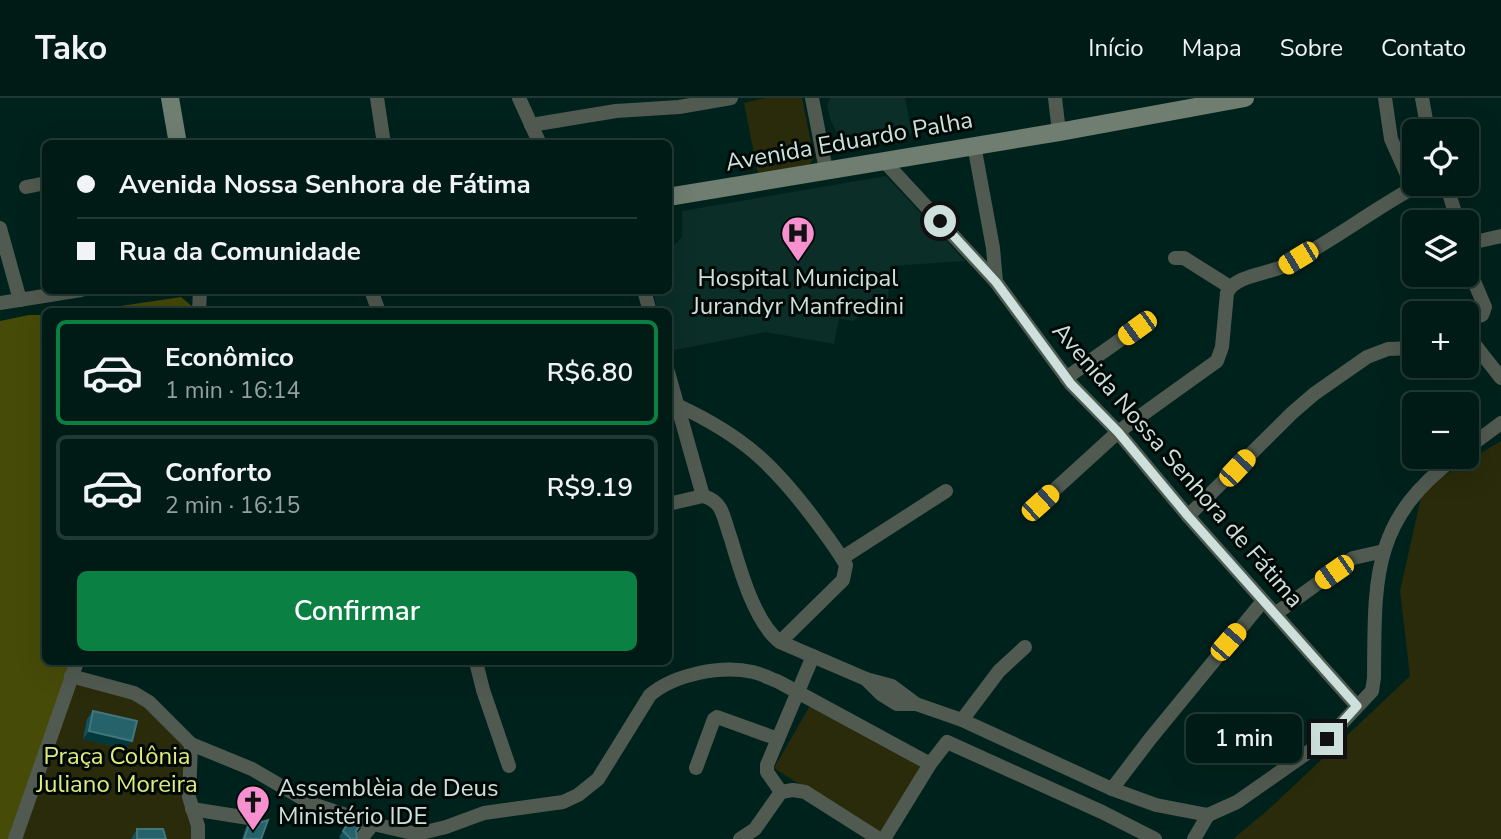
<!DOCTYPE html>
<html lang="pt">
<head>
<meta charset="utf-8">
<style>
	:root { --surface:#001a15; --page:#0a231e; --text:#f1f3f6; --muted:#95a1a0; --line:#223834; --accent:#0b8043 }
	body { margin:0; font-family:"Nunito Sans",sans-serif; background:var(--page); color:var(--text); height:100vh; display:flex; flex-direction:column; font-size:26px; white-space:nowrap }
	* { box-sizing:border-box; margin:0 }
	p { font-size:23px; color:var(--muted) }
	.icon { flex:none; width:38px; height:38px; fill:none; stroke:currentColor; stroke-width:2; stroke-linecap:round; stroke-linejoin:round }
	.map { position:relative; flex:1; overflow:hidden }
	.side { position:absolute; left:42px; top:210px; width:630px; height:357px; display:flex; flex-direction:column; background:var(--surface); border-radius:10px; box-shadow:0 7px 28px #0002,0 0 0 2px var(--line) }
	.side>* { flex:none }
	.hud { position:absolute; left:42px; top:42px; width:630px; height:154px; border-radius:10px; box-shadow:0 7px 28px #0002,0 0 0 2px var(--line); display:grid; align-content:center; height:154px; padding:0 35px; background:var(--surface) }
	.buttons { position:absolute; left:1402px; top:21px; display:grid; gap:14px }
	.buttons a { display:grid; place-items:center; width:77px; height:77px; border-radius:10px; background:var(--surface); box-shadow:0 7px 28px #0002,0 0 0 2px var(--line); font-size:35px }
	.end { position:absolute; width:32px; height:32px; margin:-16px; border:9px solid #cde0db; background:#111; box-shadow:0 0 0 4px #111 }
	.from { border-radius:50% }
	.bubble { position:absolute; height:49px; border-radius:10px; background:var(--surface); box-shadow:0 7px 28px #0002,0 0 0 2px var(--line); font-size:23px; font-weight:600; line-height:49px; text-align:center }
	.car { position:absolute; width:21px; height:42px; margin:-21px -10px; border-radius:9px; box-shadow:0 0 5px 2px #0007; background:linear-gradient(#f5c518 24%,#345 0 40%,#f5c518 0 76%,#345 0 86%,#f5c518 0) }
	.hud b { display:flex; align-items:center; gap:24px; height:66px; font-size:26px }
	.hud b+b { border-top:2px solid var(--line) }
	.hud i { width:18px; height:18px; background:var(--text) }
	ul { padding:12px 0 0; list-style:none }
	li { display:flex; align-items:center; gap:21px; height:105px; margin:0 14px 10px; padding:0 21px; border:4px solid var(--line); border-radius:10px }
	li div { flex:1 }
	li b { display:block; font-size:26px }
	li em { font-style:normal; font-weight:600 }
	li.selected { border-color:var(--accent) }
	li>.icon { width:63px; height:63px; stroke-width:1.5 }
	.primary-button { display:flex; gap:14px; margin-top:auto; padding:14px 35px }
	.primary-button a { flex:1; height:80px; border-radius:10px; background:var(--accent); color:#fff; font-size:28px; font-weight:600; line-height:80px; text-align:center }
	header { display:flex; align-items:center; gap:42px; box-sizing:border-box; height:98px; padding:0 35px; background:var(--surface); border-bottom:2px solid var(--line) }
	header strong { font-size:33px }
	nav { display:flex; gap:38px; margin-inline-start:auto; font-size:24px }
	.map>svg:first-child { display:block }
	.built { fill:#0c2e28 }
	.green { fill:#292b0a }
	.forest { fill:#474b08 }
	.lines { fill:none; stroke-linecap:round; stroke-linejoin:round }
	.street { stroke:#515a51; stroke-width:14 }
	.secondary { stroke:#6f7e70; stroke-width:18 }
	.wall { fill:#12535d }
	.shaded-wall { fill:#02393d }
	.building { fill:#26626a; stroke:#40767c; stroke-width:2 }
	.route { stroke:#cde0db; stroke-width:9 }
	.labels { text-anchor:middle; stroke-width:6; stroke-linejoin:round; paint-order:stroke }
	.street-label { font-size:24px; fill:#cde0db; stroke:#000806 }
	.poi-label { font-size:24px; fill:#cde0db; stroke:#000806 }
	.park-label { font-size:24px; fill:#e0ea7d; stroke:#000806 }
</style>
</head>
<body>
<header>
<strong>Tako</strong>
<nav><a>Início</a><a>Mapa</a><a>Sobre</a><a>Contato</a></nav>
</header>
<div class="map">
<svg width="1501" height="741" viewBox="0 0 1501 741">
	<rect width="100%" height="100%" fill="#00221c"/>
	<g class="built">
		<path d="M 830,0 L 905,0 L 912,35 L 905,41 L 845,51 L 831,23 L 827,8 Z"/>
		<path d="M 886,78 L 965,163 L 891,168 L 888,201 L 853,223 L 839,220 L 834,246 L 765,234 L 670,253 L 668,214 L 658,213 L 653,195 L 654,193 L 668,192 L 669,152 L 682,139 L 682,113 Z"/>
	</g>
	<g class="green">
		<path d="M 765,0 L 802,0 L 814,60 L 809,67 L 758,76 L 744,5 Z"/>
		<path d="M 1501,343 L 1501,741 L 1233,741 L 1269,711 L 1410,578 L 1400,493 L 1423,390 Z"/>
		<path d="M 72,580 L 133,598 L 189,646 L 194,741 L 17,741 Z"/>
		<path d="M 811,606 L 921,669 L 880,737 L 774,670 Z"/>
	</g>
	<g class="forest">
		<path d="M 181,199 L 198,213 L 80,214 Z"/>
		<path d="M 29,217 L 45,217 L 46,564 L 76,564 L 14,741 L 0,741 L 0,223 Z"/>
	</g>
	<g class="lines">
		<g class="street">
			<path d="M 377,0 L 384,46"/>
			<path d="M 519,0 L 540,46"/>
			<path d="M 812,0 L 826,72"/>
			<path d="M 1055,0 L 1059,34"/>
			<path d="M 1385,0 L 1391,41 L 1413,90"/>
			<path d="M 1422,0 L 1428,33"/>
			<path d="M 531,27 L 616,13 L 679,9 L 731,0"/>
			<path d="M 974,47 L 993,150 L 996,184"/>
			<path d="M 884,63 L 996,184 L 1071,286 L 1118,334 L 1188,418 L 1357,608"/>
			<path d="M 1446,86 L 1458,124"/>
			<path d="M 26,89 L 46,85"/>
			<path d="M 0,130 L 20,202"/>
			<path d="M 1466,146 L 1501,138"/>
			<path d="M 1466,153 L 1473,181 L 1485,209 L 1482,217 L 1469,221 L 1467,228 L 1475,247 L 1501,280"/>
			<path d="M 1175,160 L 1184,160 L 1230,189"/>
			<path d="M 371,192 L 379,214"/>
			<path d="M 644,192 L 650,214"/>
			<path d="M 0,205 L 81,192"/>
			<path d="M 199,214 L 200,192"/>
			<path d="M 668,274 L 703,398 L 668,406"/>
			<path d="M 1066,280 L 1137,230"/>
			<path d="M 679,308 C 743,338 773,366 815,422 C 826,437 837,451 846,467 L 843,482 L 780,544"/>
			<path d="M 1466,351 L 1501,325"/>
			<path d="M 703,398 C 710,400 716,403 720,410 C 725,419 727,431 731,441 C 740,472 755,525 780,544 L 866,581 L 892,588 L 916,606"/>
			<path d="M 1040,405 L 1118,334 L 1217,263 L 1222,249 L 1227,195 C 1235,177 1268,176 1284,168 C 1332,144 1373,111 1420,86"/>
			<path d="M 1188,418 L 1292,315 L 1314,296 L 1367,259 L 1388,251 L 1414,250"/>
			<path d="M 842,460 L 946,393"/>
			<path d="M 1275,516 L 1353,460 L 1384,453"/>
			<path d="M 476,564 L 483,592 L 509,668"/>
			<path d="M 71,578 L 134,595 L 149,604 L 191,646 L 252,671 L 312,706 L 373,726 L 417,736 L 446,729 L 484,715 L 563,704 L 578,697 L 598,681 L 650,597 C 675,576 721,567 753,574 C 762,576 771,581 779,584 L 930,666"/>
			<path d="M 866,581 L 881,596 L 897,606 L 916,606 L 962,622 L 1112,691 L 1156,707 L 1208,717 L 1237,704 L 1327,641 L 1372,593 L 1374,580 C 1375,482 1370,423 1456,359"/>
			<path d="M 962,622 L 999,573 L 1025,549"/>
			<path d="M 191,646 L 189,699 L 198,728 L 198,741"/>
			<path d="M 696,670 L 714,621 L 717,619 L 778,641"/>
			<path d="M 1112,691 L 1150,641 L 1263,503"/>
			<path d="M 781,694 L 767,674 L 767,667 L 813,558"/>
			<path d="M 781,694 L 793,692 L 805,694 L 879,741"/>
			<path d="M 192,711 L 255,721"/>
			<path d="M 15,741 L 77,564"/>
			<path d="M 361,741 L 373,726"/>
			<path d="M 740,741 L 755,731 L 781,694"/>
			<path d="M 884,741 L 930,666 L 947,644 L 1102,714 L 1155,741"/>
			<path d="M 1194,741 L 1208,717"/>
		</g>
		<g class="secondary">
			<path d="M 170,0 L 178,46"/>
			<path d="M 668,99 L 1059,34 L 1245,0"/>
		</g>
	</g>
	<g class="wall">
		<path d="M 93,613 L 126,651 L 83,641 L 87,621 Z"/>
		<path d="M 350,722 L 356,733 L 357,741 L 341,741 L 339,739 Z"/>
		<path d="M 250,724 L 261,741 L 242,741 L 246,729 Z"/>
		<path d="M 137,731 L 166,741 L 131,741 Z"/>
	</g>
	<path class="shaded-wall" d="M 89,633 L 132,643 L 126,651 L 83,641 Z"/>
	<g class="building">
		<path d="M 93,613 L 137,623 L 132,643 L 89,633 Z"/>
		<path d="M 268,722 L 261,741 L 244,741 L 250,724 L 262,724 Z"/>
		<path d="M 350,722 L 361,725 L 356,733 L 357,741 L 351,741 L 343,733 Z"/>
		<path d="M 137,731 L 163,731 L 166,741 L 137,741 Z"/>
	</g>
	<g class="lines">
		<path class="route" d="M 940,123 L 996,184 L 1071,286 L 1118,334 L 1188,418 L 1357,608 L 1327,641"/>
	</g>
	<defs>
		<g id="hospital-pin" transform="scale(1.75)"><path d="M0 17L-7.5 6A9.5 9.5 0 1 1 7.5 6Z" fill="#f790ce" stroke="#000806"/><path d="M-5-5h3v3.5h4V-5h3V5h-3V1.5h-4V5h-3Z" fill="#111"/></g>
		<g id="church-pin" transform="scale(1.75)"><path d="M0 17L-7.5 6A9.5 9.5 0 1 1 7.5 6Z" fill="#f790ce" stroke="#000806"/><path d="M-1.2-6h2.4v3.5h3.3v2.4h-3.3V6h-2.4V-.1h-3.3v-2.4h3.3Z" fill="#111"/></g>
	</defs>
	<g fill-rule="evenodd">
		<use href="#hospital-pin" x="798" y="135"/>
		<use href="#church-pin" x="253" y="704"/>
	</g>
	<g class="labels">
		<g class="street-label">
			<text transform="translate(849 43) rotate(-10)" y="8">Avenida Eduardo Palha</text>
			<text transform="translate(1178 367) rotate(49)" y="8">Avenida Nossa Senhora de Fátima</text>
		</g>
		<g class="poi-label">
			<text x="798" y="188">Hospital Municipal<tspan x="798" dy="28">Jurandyr Manfredini</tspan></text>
			<text x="278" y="698" text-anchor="start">Assemblèia de Deus<tspan x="278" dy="28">Ministério IDE</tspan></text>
		</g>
		<g class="park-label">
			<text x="117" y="666">Praça Colônia<tspan x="117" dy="28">Juliano Moreira</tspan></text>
		</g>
	</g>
</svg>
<div class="buttons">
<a><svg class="icon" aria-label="locate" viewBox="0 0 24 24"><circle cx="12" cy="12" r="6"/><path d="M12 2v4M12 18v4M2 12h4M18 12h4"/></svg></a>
<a><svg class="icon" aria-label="layers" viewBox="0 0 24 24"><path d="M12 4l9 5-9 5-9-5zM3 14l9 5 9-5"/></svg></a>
<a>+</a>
<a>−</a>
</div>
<i class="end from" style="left:940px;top:123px"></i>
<i class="end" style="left:1327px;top:641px"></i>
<div class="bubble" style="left:1186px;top:616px;width:116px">1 min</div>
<i class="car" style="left:1298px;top:160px;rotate:239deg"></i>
<i class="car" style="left:1137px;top:230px;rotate:234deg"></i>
<i class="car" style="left:1237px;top:370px;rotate:43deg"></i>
<i class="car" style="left:1040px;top:405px;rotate:48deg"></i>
<i class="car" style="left:1334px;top:474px;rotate:235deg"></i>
<i class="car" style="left:1228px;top:544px;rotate:41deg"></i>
<div class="hud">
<b><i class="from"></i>Avenida Nossa Senhora de Fátima</b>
<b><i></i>Rua da Comunidade</b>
</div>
<section class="side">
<ul>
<li class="selected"><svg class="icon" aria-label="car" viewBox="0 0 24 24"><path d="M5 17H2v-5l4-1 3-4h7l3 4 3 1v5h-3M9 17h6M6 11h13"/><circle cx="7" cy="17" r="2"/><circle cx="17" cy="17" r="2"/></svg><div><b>Econômico</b><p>1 min · 16:14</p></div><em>R$6.80</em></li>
<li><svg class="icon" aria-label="car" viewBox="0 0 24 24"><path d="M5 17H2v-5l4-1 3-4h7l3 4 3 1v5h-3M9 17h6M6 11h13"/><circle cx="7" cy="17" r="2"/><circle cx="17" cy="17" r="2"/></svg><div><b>Conforto</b><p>2 min · 16:15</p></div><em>R$9.19</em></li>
</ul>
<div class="primary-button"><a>Confirmar</a></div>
</section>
</div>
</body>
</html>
